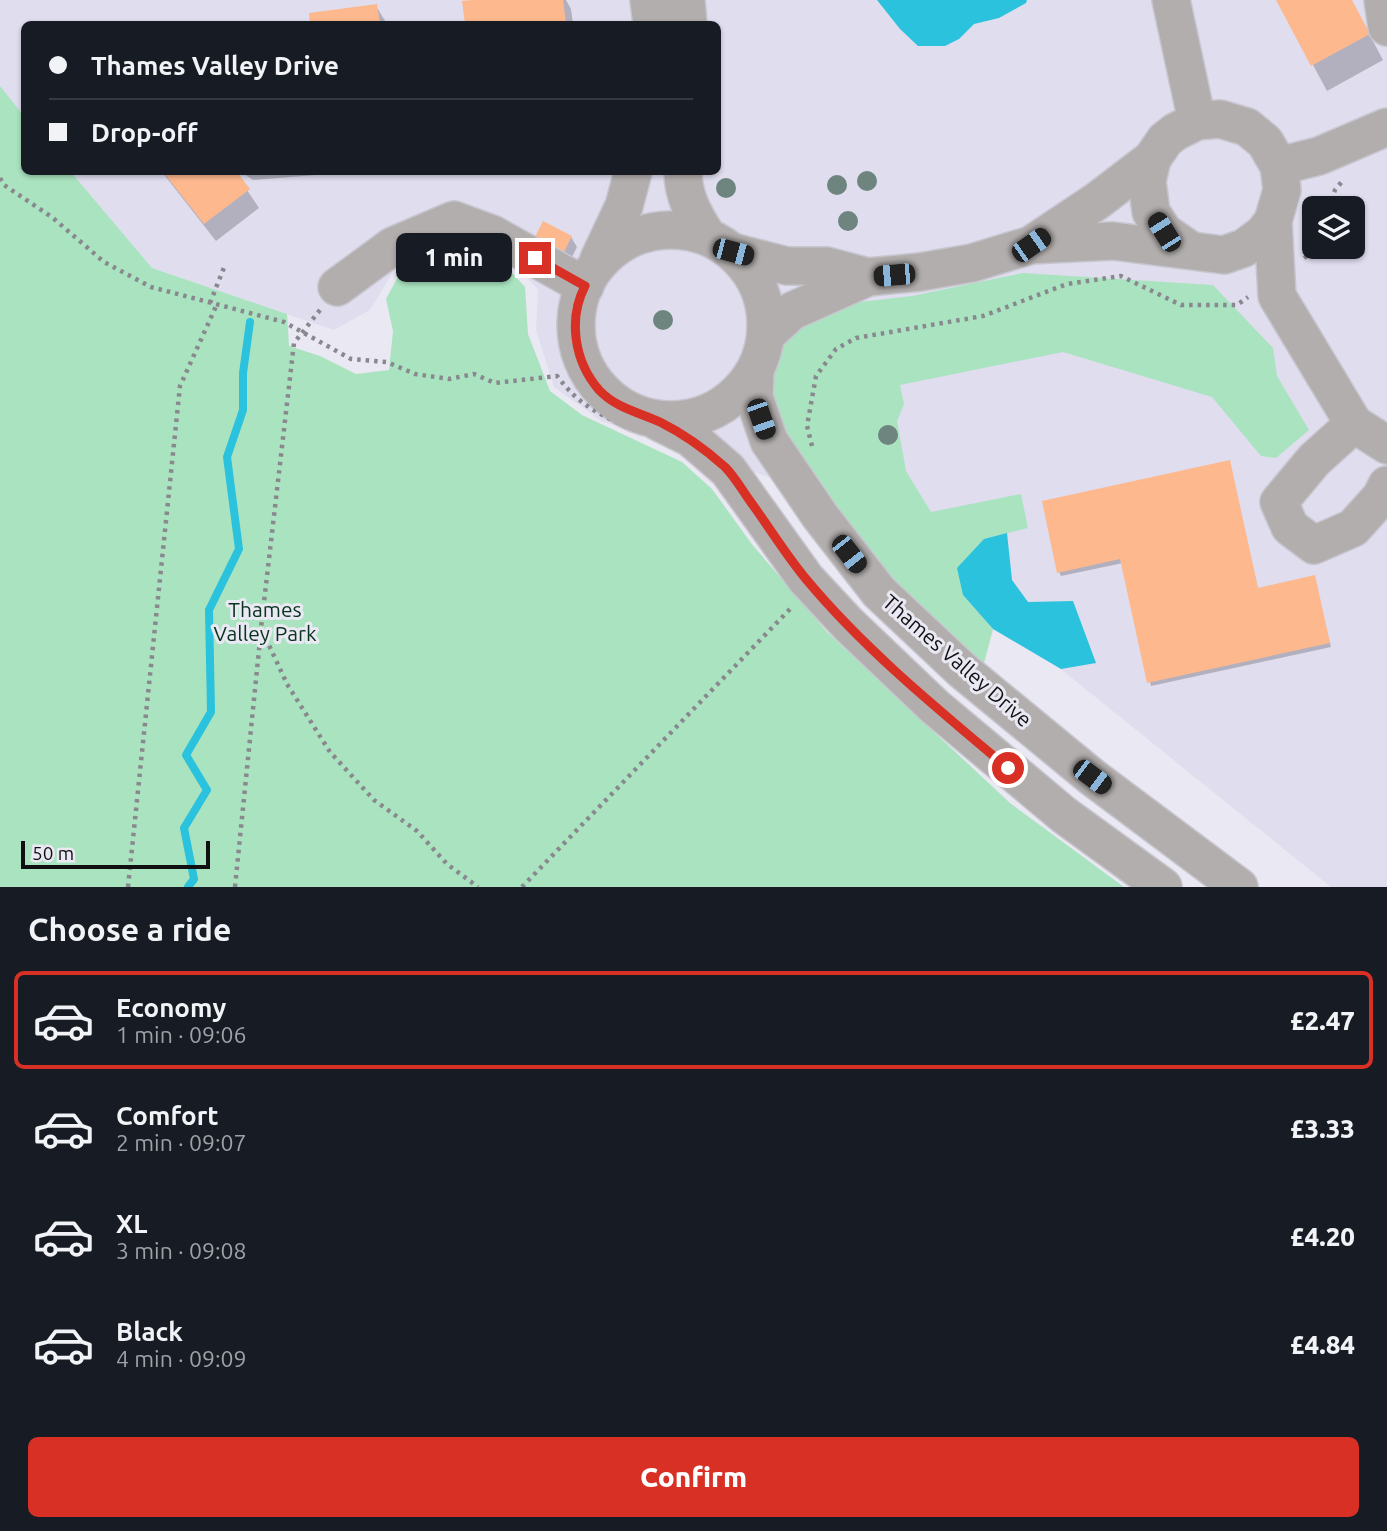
<!DOCTYPE html>
<html lang="en">
<head>
<meta charset="utf-8">
<style>
	:root { --surface:#171b24; --page:#20242c; --text:#f1f3f6; --muted:#9ea1a6; --line:#363941; --accent:#d93025 }
	body { margin:0; font-family:Ubuntu,sans-serif; background:var(--page); color:var(--text); height:100vh; display:flex; flex-direction:column; font-size:26px; white-space:nowrap }
	* { box-sizing:border-box; margin:0 }
	p { font-size:23px; color:var(--muted) }
	.icon { flex:none; width:38px; height:38px; fill:none; stroke:currentColor; stroke-width:2; stroke-linecap:round; stroke-linejoin:round }
	.map { position:relative; height:887px; overflow:hidden }
	.details { display:flex; flex-direction:column; background:var(--surface); flex:1 }
	.details>* { flex:none }
	.top-card { position:absolute; left:21px; top:21px; width:700px; height:154px; border-radius:10px; box-shadow:0 2px 5px #0004; display:grid; align-content:center; height:154px; padding:0 28px; background:var(--surface) }
	.buttons { position:absolute; left:1302px; top:196px; display:grid; gap:14px }
	.buttons a { display:grid; place-items:center; width:63px; height:63px; border-radius:10px; background:var(--surface); box-shadow:0 2px 5px #0004; font-size:35px }
	.scale { position:absolute; left:21px; bottom:18px; width:189px; box-sizing:border-box; padding-left:7px; border:4px solid #100f12; border-top:0; font-size:19px; line-height:24px; white-space:nowrap; color:#100f12; -webkit-text-stroke:5px #eae9f3; paint-order:stroke }
	.end { position:absolute; width:32px; height:32px; margin:-16px; border:9px solid #d93025; background:#fff; box-shadow:0 0 0 4px #fff }
	.from { border-radius:50% }
	.bubble { position:absolute; height:49px; border-radius:10px; background:var(--surface); box-shadow:0 2px 5px #0004; font-size:23px; font-weight:800; line-height:49px; text-align:center }
	.car { position:absolute; width:21px; height:42px; margin:-21px -10px; border-radius:9px; box-shadow:0 0 5px 2px #0007; background:linear-gradient(#222 24%,#8ab4d8 0 40%,#222 0 76%,#8ab4d8 0 86%,#222 0) }
	.top-card b { display:flex; align-items:center; gap:24px; height:66px; font-size:26px }
	.top-card b+b { border-top:2px solid var(--line) }
	.top-card i { width:18px; height:18px; background:var(--text) }
	ul { padding:0; list-style:none }
	li { display:flex; align-items:center; gap:21px; height:98px; margin:0 14px 10px; padding:0 14px; border:4px solid transparent; border-radius:10px }
	li div { flex:1 }
	li b { display:block; font-size:26px }
	li em { font-style:normal; font-weight:800 }
	li.selected { border-color:var(--accent) }
	li>.icon { width:63px; height:63px; stroke-width:1.5 }
	h2 { padding:0 28px; font-size:32px; line-height:84px }
	.cta { display:flex; gap:14px; margin-top:auto; padding:14px 28px }
	.cta a { flex:1; height:80px; border-radius:10px; background:var(--accent); color:#fff; font-size:28px; font-weight:800; line-height:80px; text-align:center }
	.map>svg:first-child { display:block }
	.built { fill:#dfddee; fill-rule:evenodd }
	.green { fill:#aae3c0 }
	.water { fill:#2ac2dd }
	.shadow { fill:#0003 }
	.lines { fill:none; stroke-linecap:round; stroke-linejoin:round }
	.stream { stroke:#2ac2dd; stroke-width:8 }
	.building { fill:#fdb88d }
	.minor-casing { stroke:#c7c6cf; stroke-width:40 }
	.path { stroke:#89888f; stroke-width:4.5; stroke-dasharray:3.5 5; stroke-linecap:butt }
	.minor { stroke:#b3aeae; stroke-width:37 }
	.tree { fill:#6d857e }
	.route { stroke:#d93025; stroke-width:9 }
	.labels { text-anchor:middle; stroke-width:6; stroke-linejoin:round; paint-order:stroke }
	.park-label { font-size:21px; fill:#07331e; stroke:#eae9f3 }
	.street-label { font-size:21px; fill:#100f12; stroke:#eae9f3 }
</style>
</head>
<body>
<div class="map">
<svg width="1387" height="887" viewBox="0 0 1387 887">
	<rect width="100%" height="100%" fill="#eae9f3"/>
	<path class="built" d="M 0,0 L 1387,0 L 1387,887 L 1331,887 L 861,508 L 601,421 L 554,387 L 536,330 L 538,290 L 508,257 L 456,230 L 402,257 L 370,310 L 334,330 L 152,268 L 71,172 L 718,172 L 718,24 L 24,24 L 24,116 L 0,86 ZM 1314,208 L 1353,208 L 1353,247 L 1314,247 Z"/>
	<g class="green">
		<path d="M 0,86 L 24,116 L 24,172 L 71,172 L 152,268 L 287,314 L 289,346 L 320,356 L 356,374 L 389,370 L 393,331 L 386,299 L 406,262 L 457,236 L 504,264 L 525,287 L 528,334 L 550,391 L 582,415 L 682,462 L 712,489 L 751,543 L 827,632 L 1010,803 L 1124,887 L 0,887 Z"/>
		<path d="M 1023,273 L 1213,285 L 1273,348 L 1277,376 L 1309,430 L 1276,458 L 1261,456 L 1212,397 L 1063,352 L 900,385 L 904,404 L 897,421 L 906,471 L 931,512 L 1021,494 L 1028,528 L 984,539 L 963,595 L 993,629 L 982,671 L 923,616 L 859,541 L 778,424 L 774,394 L 773,362 L 793,320 L 817,307 L 912,296 Z"/>
	</g>
	<g class="water">
		<path d="M 877,0 L 1027,0 L 1026,3 L 999,18 L 974,24 L 959,39 L 945,46 L 918,46 L 900,29 Z"/>
		<path d="M 1007,533 L 1012,580 L 1028,602 L 1073,601 L 1096,663 L 1061,669 L 993,629 L 963,595 L 957,568 L 984,539 Z"/>
	</g>
	<g class="shadow">
		<path d="M 486,0 L 566,0 L 571,9 L 573,24 L 466,24 L 463,3 Z"/>
		<path d="M 1278,0 L 1351,0 L 1383,60 L 1327,91 Z"/>
		<path d="M 376,6 L 387,24 L 312,24 L 310,15 Z"/>
		<path d="M 162,172 L 235,172 L 259,208 L 216,241 Z"/>
		<path d="M 241,172 L 352,172 L 253,180 Z"/>
		<path d="M 571,237 L 577,247 L 565,271 L 537,256 Z"/>
		<path d="M 1229,462 L 1258,589 L 1314,577 L 1331,647 L 1151,686 L 1123,563 L 1061,576 L 1059,572 Z"/>
	</g>
	<g class="lines">
		<path class="stream" d="M 188,887 L 194,879 L 184,828 L 207,790 L 186,755 L 211,712 L 209,610 L 239,549 L 227,457 L 243,410 L 243,373 L 250,322"/>
	</g>
	<g class="building">
		<path d="M 472,0 L 563,0 L 566,24 L 465,24 L 462,1 Z"/>
		<path d="M 1276,0 L 1352,0 L 1370,34 L 1311,66 Z"/>
		<path d="M 377,4 L 380,24 L 310,24 L 309,13 Z"/>
		<path d="M 163,172 L 237,172 L 250,189 L 204,224 Z"/>
		<path d="M 543,221 L 572,236 L 559,262 L 530,247 Z"/>
		<path d="M 1230,460 L 1258,588 L 1315,575 L 1330,643 L 1147,683 L 1120,559 L 1057,573 L 1042,501 Z"/>
	</g>
	<g class="lines">
		<g class="minor-casing">
			<g id="minor">
				<path d="M 649,0 L 652,24"/>
				<path d="M 686,0 L 688,24"/>
				<path d="M 1171,0 L 1197,121"/>
				<path d="M 1383,0 L 1387,27"/>
				<path d="M 1152,159 L 1147,181 L 1151,212 L 1164,232 L 1190,250"/>
				<path d="M 1279,166 L 1319,156 L 1387,127"/>
				<path d="M 683,172 C 683,196 694,216 707,236"/>
				<path d="M 1273,221 L 1277,296 L 1354,424 L 1387,445"/>
				<circle cx="671" cy="325" r="95"/>
				<path d="M 733,252 L 787,266 L 827,266 L 868,277"/>
				<path d="M 599,259 L 624,206 L 633,172"/>
				<path d="M 337,287 L 393,246 L 454,220 L 492,234 L 585,286"/>
				<path d="M 766,335 L 792,311 L 868,277 L 920,272 L 972,263 L 1031,245 L 1113,241 L 1224,255 L 1244,248 L 1263,234 L 1273,221 L 1282,190 L 1279,166 L 1265,142 L 1247,127 L 1220,119 L 1197,121 L 1175,132 L 1165,140 L 1152,159 L 1097,201 L 1031,245"/>
				<path d="M 755,373 L 754,397 L 769,441 L 820,516 L 879,592 L 962,670 L 1092,777 L 1239,887"/>
				<path d="M 657,421 L 691,438 L 728,470 L 806,579 L 848,624 L 934,706 L 1064,815 L 1163,887"/>
				<path d="M 1354,424 L 1314,460 L 1279,502 L 1290,527 L 1314,545 L 1353,528 L 1381,497 L 1387,485"/>
			</g>
		</g>
		<g class="path">
			<path d="M 0,178 L 4,185 L 53,218 L 104,262 L 151,287 L 284,322 L 351,359 L 387,362 L 415,374 L 449,379 L 474,374 L 495,383 L 557,376 C 580,406 596,412 629,428"/>
			<path d="M 1328,208 L 1335,190 L 1344,179"/>
			<path d="M 1304,258 L 1313,252 L 1315,247"/>
			<path d="M 210,303 L 225,265"/>
			<path d="M 320,310 L 294,343 L 261,628 L 287,684 L 330,752 L 374,800 L 417,831 L 447,864 L 478,887"/>
			<path d="M 812,446 L 807,426 L 816,376 L 836,349 L 856,338 L 983,316 L 1067,284 L 1121,276 L 1181,305 L 1237,305 L 1248,297"/>
			<path d="M 128,887 L 180,386 L 217,304"/>
			<path d="M 235,887 L 261,630"/>
			<path d="M 522,887 L 791,608"/>
		</g>
		<use href="#minor" class="minor"/>
	</g>
	<g class="tree">
		<circle cx="867" cy="181" r="10"/>
		<circle cx="837" cy="185" r="10"/>
		<circle cx="726" cy="188" r="10"/>
		<circle cx="848" cy="221" r="10"/>
		<circle cx="663" cy="320" r="10"/>
		<circle cx="888" cy="435" r="10"/>
	</g>
	<g class="lines">
		<path class="route" d="M 535,258 L 585,286 C 568,319 574,361 599,390 C 616,408 638,412 660,422 C 684,434 705,449 725,467 C 735,477 742,490 750,501 C 769,527 786,555 806,579 C 864,649 939,710 1008,768"/>
	</g>
	<g class="labels">
		<g class="park-label">
			<text x="265" y="617">Thames<tspan x="265" dy="24">Valley Park</tspan></text>
		</g>
		<g class="street-label">
			<text transform="translate(957 661) rotate(41)" y="7">Thames Valley Drive</text>
		</g>
	</g>
</svg>
<div class="buttons">
<a><svg class="icon" aria-label="layers" viewBox="0 0 24 24"><path d="M12 4l9 5-9 5-9-5zM3 14l9 5 9-5"/></svg></a>
</div>
<div class="scale">50 m</div>
<i class="end from" style="left:1008px;top:768px"></i>
<i class="end" style="left:535px;top:258px"></i>
<div class="bubble" style="left:396px;top:233px;width:116px">1 min</div>
<i class="car" style="left:1164px;top:232px;rotate:328deg"></i>
<i class="car" style="left:1031px;top:245px;rotate:55deg"></i>
<i class="car" style="left:733px;top:252px;rotate:105deg"></i>
<i class="car" style="left:894px;top:275px;rotate:265deg"></i>
<i class="car" style="left:761px;top:419px;rotate:161deg"></i>
<i class="car" style="left:849px;top:554px;rotate:142deg"></i>
<i class="car" style="left:1092px;top:777px;rotate:127deg"></i>
<div class="top-card">
<b><i class="from"></i>Thames Valley Drive</b>
<b><i></i>Drop-off</b>
</div>
</div>
<section class="details">
<h2>Choose a ride</h2>
<ul>
<li class="selected"><svg class="icon" aria-label="car" viewBox="0 0 24 24"><path d="M5 17H2v-5l4-1 3-4h7l3 4 3 1v5h-3M9 17h6M6 11h13"/><circle cx="7" cy="17" r="2"/><circle cx="17" cy="17" r="2"/></svg><div><b>Economy</b><p>1 min · 09:06</p></div><em>£2.47</em></li>
<li><svg class="icon" aria-label="car" viewBox="0 0 24 24"><path d="M5 17H2v-5l4-1 3-4h7l3 4 3 1v5h-3M9 17h6M6 11h13"/><circle cx="7" cy="17" r="2"/><circle cx="17" cy="17" r="2"/></svg><div><b>Comfort</b><p>2 min · 09:07</p></div><em>£3.33</em></li>
<li><svg class="icon" aria-label="car" viewBox="0 0 24 24"><path d="M5 17H2v-5l4-1 3-4h7l3 4 3 1v5h-3M9 17h6M6 11h13"/><circle cx="7" cy="17" r="2"/><circle cx="17" cy="17" r="2"/></svg><div><b>XL</b><p>3 min · 09:08</p></div><em>£4.20</em></li>
<li><svg class="icon" aria-label="car" viewBox="0 0 24 24"><path d="M5 17H2v-5l4-1 3-4h7l3 4 3 1v5h-3M9 17h6M6 11h13"/><circle cx="7" cy="17" r="2"/><circle cx="17" cy="17" r="2"/></svg><div><b>Black</b><p>4 min · 09:09</p></div><em>£4.84</em></li>
</ul>
<div class="cta"><a>Confirm</a></div>
</section>
</body>
</html>
